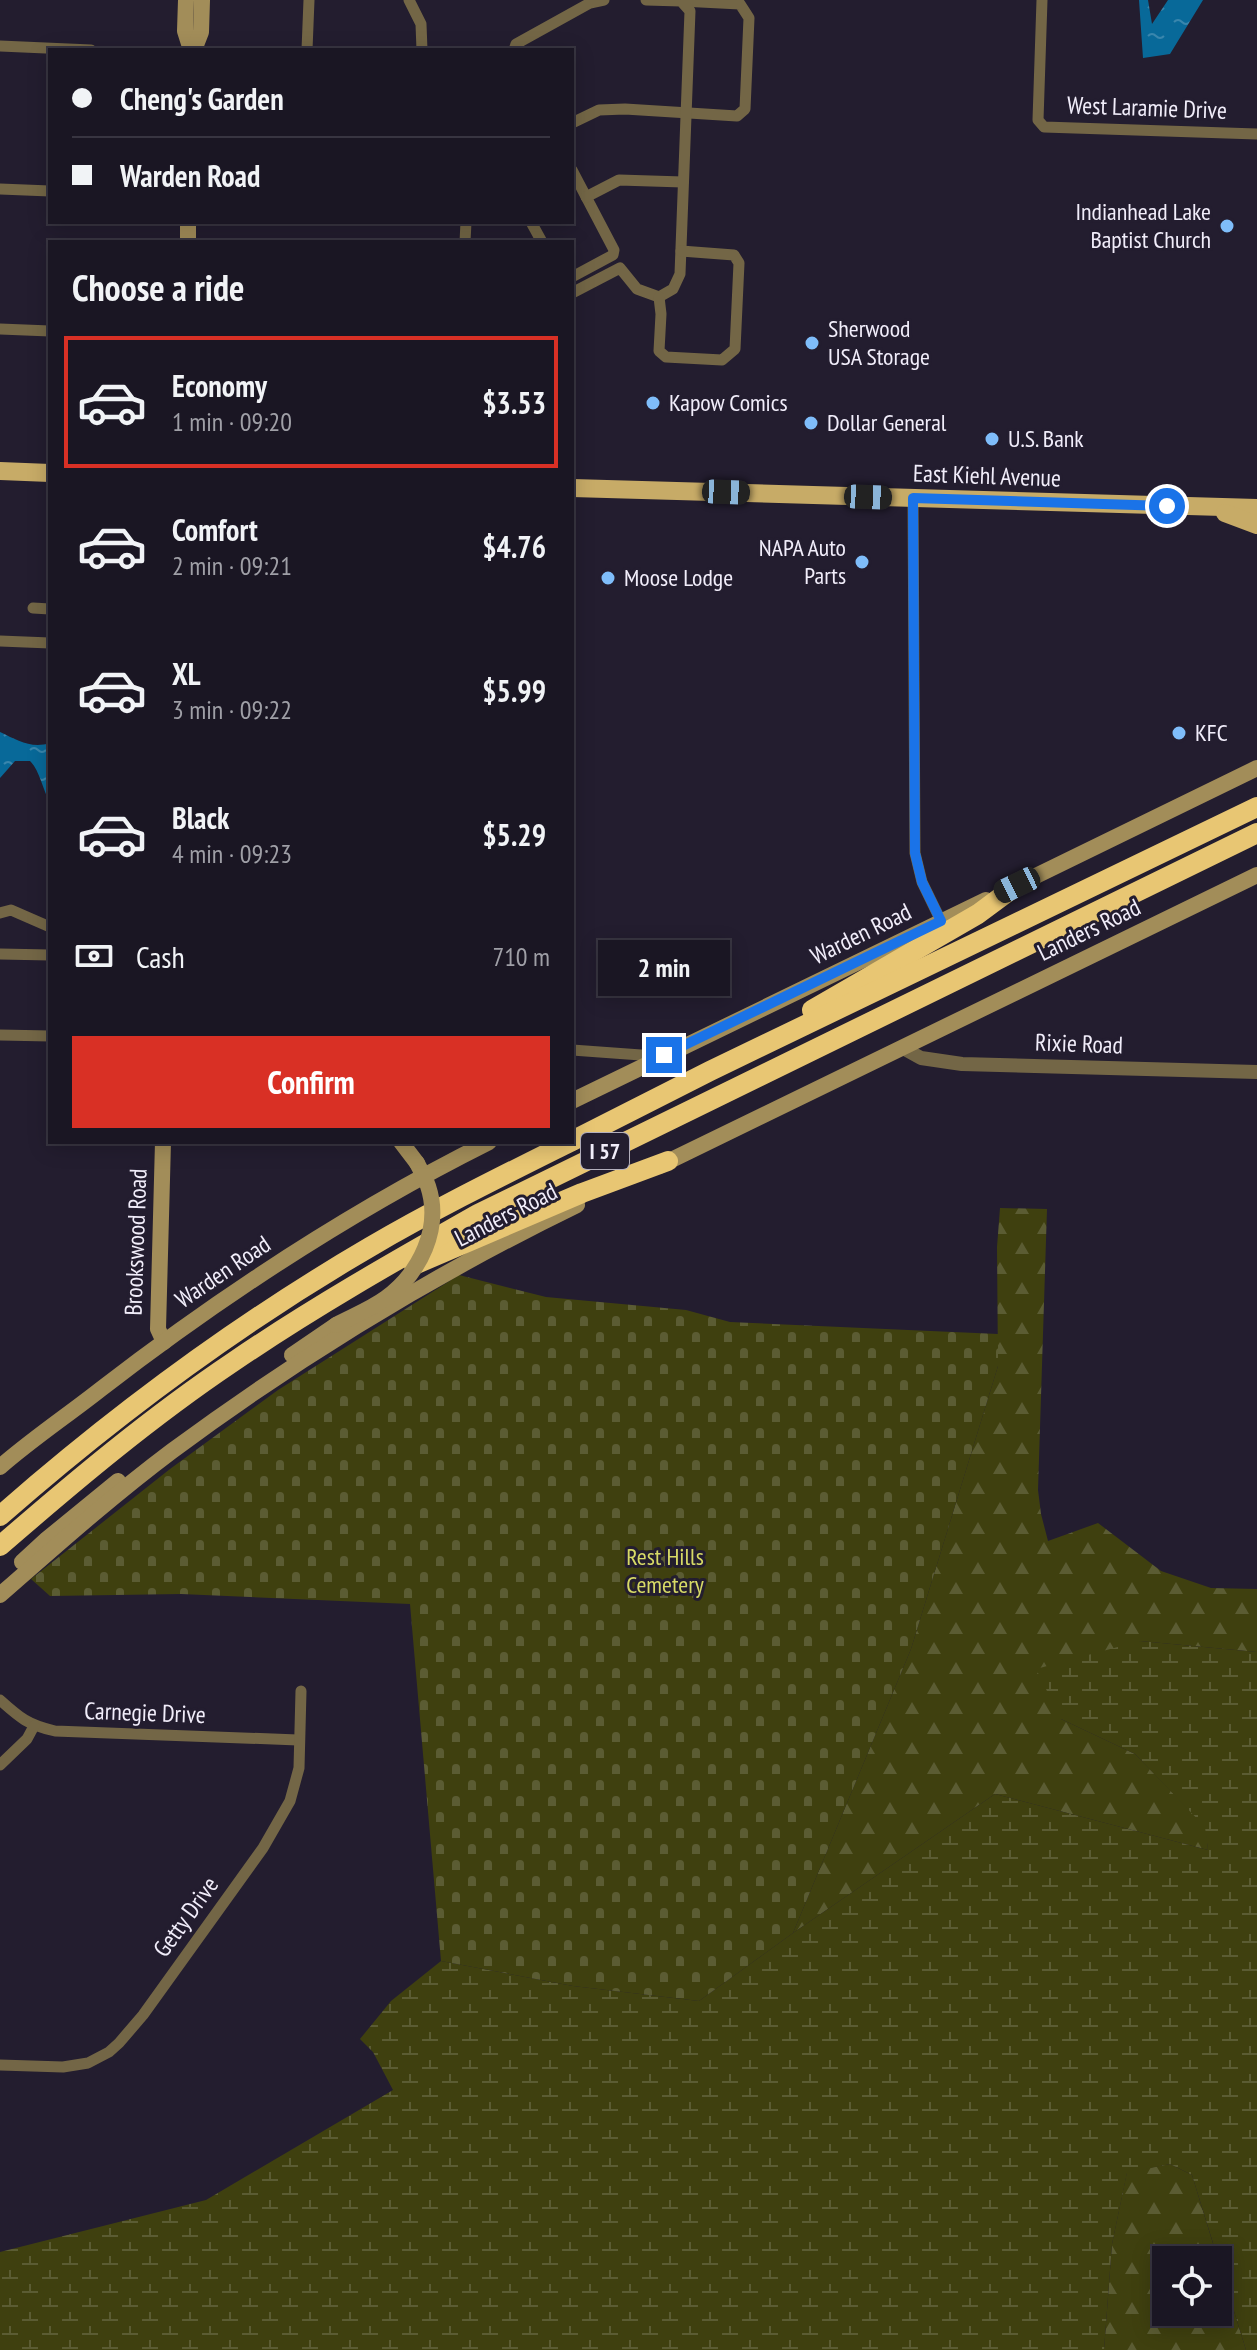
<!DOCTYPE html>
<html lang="en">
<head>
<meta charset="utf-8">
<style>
	:root { --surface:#1a1623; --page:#272330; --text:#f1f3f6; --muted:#9f9fa6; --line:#383541; --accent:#d93025 }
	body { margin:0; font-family:"PT Sans Narrow",sans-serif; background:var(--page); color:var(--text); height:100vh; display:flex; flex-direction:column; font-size:30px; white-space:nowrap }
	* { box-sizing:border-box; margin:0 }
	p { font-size:26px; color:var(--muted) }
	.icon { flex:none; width:44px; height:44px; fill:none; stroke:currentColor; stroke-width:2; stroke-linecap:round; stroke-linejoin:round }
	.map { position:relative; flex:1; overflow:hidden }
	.panel { position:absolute; left:48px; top:240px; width:526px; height:904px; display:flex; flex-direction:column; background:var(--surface); border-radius:0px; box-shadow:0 4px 20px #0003,0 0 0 2px var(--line) }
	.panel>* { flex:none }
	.banner { position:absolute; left:48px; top:48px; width:526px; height:176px; border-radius:0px; box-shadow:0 4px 20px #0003,0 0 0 2px var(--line); display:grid; align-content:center; height:176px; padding:0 24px; background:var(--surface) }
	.buttons { position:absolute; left:1152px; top:2246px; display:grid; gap:16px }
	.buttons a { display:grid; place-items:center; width:80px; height:80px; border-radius:0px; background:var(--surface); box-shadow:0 4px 20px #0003,0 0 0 2px var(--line); font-size:40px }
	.end { position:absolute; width:36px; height:36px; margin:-18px; border:10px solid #1a73e8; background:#fff; box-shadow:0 0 0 4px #fff }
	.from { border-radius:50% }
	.bubble { position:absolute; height:56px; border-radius:0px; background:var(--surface); box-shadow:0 4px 20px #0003,0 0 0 2px var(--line); font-size:26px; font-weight:700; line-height:56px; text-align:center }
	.car { position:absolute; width:24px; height:48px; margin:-24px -12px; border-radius:10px; box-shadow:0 0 6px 2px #0007; background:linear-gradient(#222 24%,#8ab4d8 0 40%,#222 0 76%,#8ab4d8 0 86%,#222 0) }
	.banner b { display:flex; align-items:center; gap:28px; height:76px; font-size:30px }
	.banner b+b { border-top:2px solid var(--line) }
	.banner i { width:20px; height:20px; background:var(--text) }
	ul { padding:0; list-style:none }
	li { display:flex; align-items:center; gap:24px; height:132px; margin:0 16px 12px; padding:0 8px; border:4px solid transparent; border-radius:0px }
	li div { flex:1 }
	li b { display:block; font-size:30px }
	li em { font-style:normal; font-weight:700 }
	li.selected { border-color:var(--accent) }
	li>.icon { width:72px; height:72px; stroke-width:1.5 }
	h2 { padding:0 24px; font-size:36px; line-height:96px }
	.pay { display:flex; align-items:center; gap:20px; height:88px; padding:0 24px; font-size:30px }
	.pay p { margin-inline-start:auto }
	.action { display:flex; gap:16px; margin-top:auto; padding:16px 24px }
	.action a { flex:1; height:92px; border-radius:0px; background:var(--accent); color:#fff; font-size:32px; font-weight:700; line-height:92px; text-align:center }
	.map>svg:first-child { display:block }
	.forest { fill:url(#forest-firs) }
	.wetland { fill:url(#wetland-marsh) }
	.cemetery { fill:url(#cemetery-stones) }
	.water { fill:url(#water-ripples) }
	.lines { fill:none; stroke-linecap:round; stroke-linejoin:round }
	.minor { stroke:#736646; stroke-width:11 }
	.tertiary { stroke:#736646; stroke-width:14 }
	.secondary { stroke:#a28d59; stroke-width:16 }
	.primary { stroke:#c7ab67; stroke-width:18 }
	.motorway { stroke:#e8c673; stroke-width:20 }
	.secondary-bridge { stroke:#a28d59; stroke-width:16 }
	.route { stroke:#1a73e8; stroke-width:10 }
	.poi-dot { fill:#7fbdfa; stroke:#231d2f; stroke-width:3 }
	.labels { text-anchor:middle; stroke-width:6; stroke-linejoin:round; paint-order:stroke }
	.shield { fill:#231d2f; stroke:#b3afbd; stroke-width:2 }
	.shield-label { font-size:22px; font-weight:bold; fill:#f1edfa }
	.street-label { font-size:24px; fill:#f1edfa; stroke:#231d2f }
	.poi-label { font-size:24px; fill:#f1edfa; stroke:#231d2f; text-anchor:start }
	.park-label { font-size:24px; fill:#d7da66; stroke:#231d2f }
</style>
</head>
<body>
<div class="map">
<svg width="1257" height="2350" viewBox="0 0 1257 2350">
	<defs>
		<pattern id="forest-firs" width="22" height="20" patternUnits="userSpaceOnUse" patternTransform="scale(2)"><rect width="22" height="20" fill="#3f400f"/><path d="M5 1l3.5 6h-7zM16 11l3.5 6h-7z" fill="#5b5c33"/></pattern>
		<pattern id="wetland-marsh" width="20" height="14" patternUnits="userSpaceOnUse" patternTransform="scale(2)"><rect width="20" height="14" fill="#3f400f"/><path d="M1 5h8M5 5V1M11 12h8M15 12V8" fill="none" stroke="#5b5c33"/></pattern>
		<pattern id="cemetery-stones" width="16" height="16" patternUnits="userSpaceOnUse" patternTransform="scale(2)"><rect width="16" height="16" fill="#3f400f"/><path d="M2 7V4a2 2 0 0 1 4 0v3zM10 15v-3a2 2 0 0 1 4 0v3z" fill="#5b5c33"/></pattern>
		<pattern id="water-ripples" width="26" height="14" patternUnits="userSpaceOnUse" patternTransform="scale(2)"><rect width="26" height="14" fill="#086999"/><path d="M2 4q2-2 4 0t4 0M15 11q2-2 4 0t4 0" fill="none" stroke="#3986ad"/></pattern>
	</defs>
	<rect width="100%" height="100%" fill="#231d2f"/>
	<g class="forest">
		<path d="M 1000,1208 L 1047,1209 L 1038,1490 L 1041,1514 L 1048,1541 L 1098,1523 L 1161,1571 L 1211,1588 L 1257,1589 L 1257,1652 L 1140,1641 L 1061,1719 L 1135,1754 L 1206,1827 L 1208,1850 L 995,1794 L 793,1933 L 911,1649 L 998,1366 L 997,1247 Z"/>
		<path d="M 1170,2164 L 1192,2175 L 1218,2260 L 1166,2260 L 1166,2312 L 1218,2312 L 1218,2260 L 1246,2350 L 1104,2350 L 1112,2244 L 1127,2172 Z"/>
	</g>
	<path class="wetland" d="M 1140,1641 L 1257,1652 L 1257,2350 L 1246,2350 L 1192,2175 L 1170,2164 L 1127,2173 L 1112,2244 L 1104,2350 L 0,2350 L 0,2252 L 206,2200 L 393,2090 L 373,2052 L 360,2039 L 391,2001 L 441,1961 L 573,1986 L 699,2001 L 793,1933 L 995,1794 L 1208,1850 L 1205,1827 L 1135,1754 L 1061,1719 L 1036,1669 Z"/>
	<path class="cemetery" d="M 459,1275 L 546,1297 L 686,1310 L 730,1322 L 998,1334 L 998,1366 L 911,1649 L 793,1933 L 699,2001 L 573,1986 L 441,1961 L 410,1604 L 181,1594 L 50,1596 L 31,1579 L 170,1469 L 278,1390 Z"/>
	<g class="water">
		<path d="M 1139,0 L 1148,0 L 1152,24 L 1168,0 L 1203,0 L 1170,54 L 1143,58 Z"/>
		<path d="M 0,732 C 17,740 31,749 50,743 L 50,803 C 43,790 39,769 30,761 L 15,761 L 0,778 Z"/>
	</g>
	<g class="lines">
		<g class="minor">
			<path d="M 409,0 L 421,24 L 422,50"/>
			<path d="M 1042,0 L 1038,120 L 1044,127 L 1257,134"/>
			<path d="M 0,46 L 91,50"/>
			<path d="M 307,50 L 309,0"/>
			<path d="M 514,50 L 516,44 L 590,3 L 604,0"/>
			<path d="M 572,123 L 599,110 L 625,109 L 737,116 L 745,109 L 749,18 L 740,4 L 681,1"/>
			<path d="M 572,170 L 614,250 L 613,255 L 572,277"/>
			<path d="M 0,189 L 50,191"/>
			<path d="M 586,197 L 619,180 L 683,182"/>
			<path d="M 531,222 L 542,242"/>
			<path d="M 465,242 L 466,222"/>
			<path d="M 572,293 L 620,268 L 637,289 L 659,297 L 673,289 L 680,274 L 690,11 L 681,1 L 646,0"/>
			<path d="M 659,297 L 661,314 L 659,351 L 666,357 L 722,360 L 735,349 L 739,263 L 734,255 L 681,251"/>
			<path d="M 0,329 L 50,331"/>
			<path d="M 913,498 L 915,853 L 922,882 L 941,921"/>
			<path d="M 33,608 L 50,609"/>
			<path d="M 0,641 L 50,643"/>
			<path d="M 0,913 L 11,910 L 50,927"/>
			<path d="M 0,954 L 50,955"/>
			<path d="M 0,1035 L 50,1036"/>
			<path d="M 572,1050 L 641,1055 L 652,1062"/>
			<path d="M 0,1700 C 20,1718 28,1725 55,1731 L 298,1740"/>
			<path d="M 0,1765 L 27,1739 L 34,1726"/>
			<path d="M 0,2065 L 63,2067 L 88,2063 L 109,2052 L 119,2043 L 143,2015 L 263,1848 L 290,1801 L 299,1768 L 301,1691"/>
		</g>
		<path class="tertiary" d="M 903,1048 L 921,1058 L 962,1064 L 1257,1072"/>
		<g class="secondary">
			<path d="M 186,0 L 185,31 L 191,50"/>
			<path d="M 194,50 L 201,32 L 202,0"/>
			<path d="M 188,242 L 188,222"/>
			<path d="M 1007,890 L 1257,768"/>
			<path d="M 572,1101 L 986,900"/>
			<path d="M 163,1142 L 158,1329 L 164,1342"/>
			<path d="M 401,1142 L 417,1163"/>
			<path d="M 659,1166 L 1257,875"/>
			<path d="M 292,1355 L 336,1325"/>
			<path d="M 0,1467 C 32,1439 68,1415 101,1389 C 223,1295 351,1211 489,1142"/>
			<path d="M 22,1562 L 47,1539 L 118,1481"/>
			<path d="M 0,1595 C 56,1546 112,1496 172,1451 C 299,1357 435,1274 577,1205"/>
		</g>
		<g class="primary">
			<path d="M 0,471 L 50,473"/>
			<path d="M 572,488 L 1257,508"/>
			<path d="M 1225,513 L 1257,525"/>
		</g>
		<g class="motorway">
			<path d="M 812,1010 L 978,914 L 1017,885"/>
			<path d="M 572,1141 L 710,1071 L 1257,807"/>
			<path d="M 414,1265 L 582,1193 L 668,1161"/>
			<path d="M 0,1516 C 115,1415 238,1324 370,1247 C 435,1209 502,1176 570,1142"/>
			<path d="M 0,1546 C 75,1481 151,1417 233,1362 C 312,1308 395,1261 478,1214 L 1257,833"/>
		</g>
		<path class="secondary-bridge" d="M 336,1325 C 353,1316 371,1309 386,1298 C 420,1273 442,1228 428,1186 C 425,1178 421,1171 417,1163"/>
	</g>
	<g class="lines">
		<path class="route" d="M 664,1055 L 941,921 L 922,882 L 915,853 L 913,498 L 1167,506"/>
	</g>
	<g class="poi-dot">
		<circle cx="1227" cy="226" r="8"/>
		<circle cx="812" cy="343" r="8"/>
		<circle cx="653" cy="403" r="8"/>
		<circle cx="811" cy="423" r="8"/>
		<circle cx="992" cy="439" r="8"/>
		<circle cx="862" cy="562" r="8"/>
		<circle cx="608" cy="578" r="8"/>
		<circle cx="1179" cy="733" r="8"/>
	</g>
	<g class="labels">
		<rect class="shield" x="581" y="1133" width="48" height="36" rx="6"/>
		<g class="shield-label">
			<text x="605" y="1159">I 57</text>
		</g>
		<g class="street-label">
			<text transform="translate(1147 108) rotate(2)" y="8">West Laramie Drive</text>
			<text transform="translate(987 476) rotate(2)" y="8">East Kiehl Avenue</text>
			<text transform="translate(1089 930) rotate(-26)" y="8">Landers Road</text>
			<text transform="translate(861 934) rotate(-26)" y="8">Warden Road</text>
			<text transform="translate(1079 1044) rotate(2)" y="8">Rixie Road</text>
			<text transform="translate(506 1215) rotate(-27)" y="8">Landers Road</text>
			<text transform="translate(136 1242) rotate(-88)" y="8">Brookswood Road</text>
			<text transform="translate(223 1272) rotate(-34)" y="8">Warden Road</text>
			<text transform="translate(145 1713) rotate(2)" y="8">Carnegie Drive</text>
			<text transform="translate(186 1917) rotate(-54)" y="8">Getty Drive</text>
		</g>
		<g class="poi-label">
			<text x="1211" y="220" text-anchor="end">Indianhead Lake<tspan x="1211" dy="28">Baptist Church</tspan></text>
			<text x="828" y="337">Sherwood<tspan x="828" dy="28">USA Storage</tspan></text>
			<text x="669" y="411">Kapow Comics</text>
			<text x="827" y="431">Dollar General</text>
			<text x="1008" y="447">U.S. Bank</text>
			<text x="846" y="556" text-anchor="end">NAPA Auto<tspan x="846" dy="28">Parts</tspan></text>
			<text x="624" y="586">Moose Lodge</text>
			<text x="1195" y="741">KFC</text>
		</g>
		<g class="park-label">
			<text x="665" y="1565">Rest Hills<tspan x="665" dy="28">Cemetery</tspan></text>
		</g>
	</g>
</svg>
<div class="buttons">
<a><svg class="icon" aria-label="locate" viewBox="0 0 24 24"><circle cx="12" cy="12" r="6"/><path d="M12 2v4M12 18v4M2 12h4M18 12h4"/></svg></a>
</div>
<i class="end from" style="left:1167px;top:506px"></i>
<i class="end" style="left:664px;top:1055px"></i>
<div class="bubble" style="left:598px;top:940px;width:132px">2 min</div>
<i class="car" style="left:726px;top:492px;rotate:92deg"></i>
<i class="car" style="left:868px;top:497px;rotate:92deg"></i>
<i class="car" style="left:1017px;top:885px;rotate:244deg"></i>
<div class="banner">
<b><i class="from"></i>Cheng's Garden</b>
<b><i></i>Warden Road</b>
</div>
<section class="panel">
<h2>Choose a ride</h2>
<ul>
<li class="selected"><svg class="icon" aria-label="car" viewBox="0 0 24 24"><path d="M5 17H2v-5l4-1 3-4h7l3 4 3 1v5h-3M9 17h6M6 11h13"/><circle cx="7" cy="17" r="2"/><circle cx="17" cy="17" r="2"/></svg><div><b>Economy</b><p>1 min · 09:20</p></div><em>$3.53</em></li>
<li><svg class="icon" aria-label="car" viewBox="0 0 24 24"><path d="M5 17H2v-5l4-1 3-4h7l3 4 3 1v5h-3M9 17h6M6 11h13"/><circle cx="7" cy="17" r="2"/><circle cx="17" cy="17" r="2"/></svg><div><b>Comfort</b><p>2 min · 09:21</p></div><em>$4.76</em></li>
<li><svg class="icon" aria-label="car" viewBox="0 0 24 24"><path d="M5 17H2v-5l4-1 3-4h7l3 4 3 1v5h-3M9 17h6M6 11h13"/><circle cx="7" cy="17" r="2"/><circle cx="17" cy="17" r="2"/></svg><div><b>XL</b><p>3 min · 09:22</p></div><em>$5.99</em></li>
<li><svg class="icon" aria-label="car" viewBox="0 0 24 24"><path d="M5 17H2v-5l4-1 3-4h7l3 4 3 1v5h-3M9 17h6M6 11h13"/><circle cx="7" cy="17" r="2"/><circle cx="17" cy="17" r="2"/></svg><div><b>Black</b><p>4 min · 09:23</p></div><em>$5.29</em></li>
</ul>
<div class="pay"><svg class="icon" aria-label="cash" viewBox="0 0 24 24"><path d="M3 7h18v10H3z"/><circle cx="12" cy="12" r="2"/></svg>Cash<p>710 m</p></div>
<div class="action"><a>Confirm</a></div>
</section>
</div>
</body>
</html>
